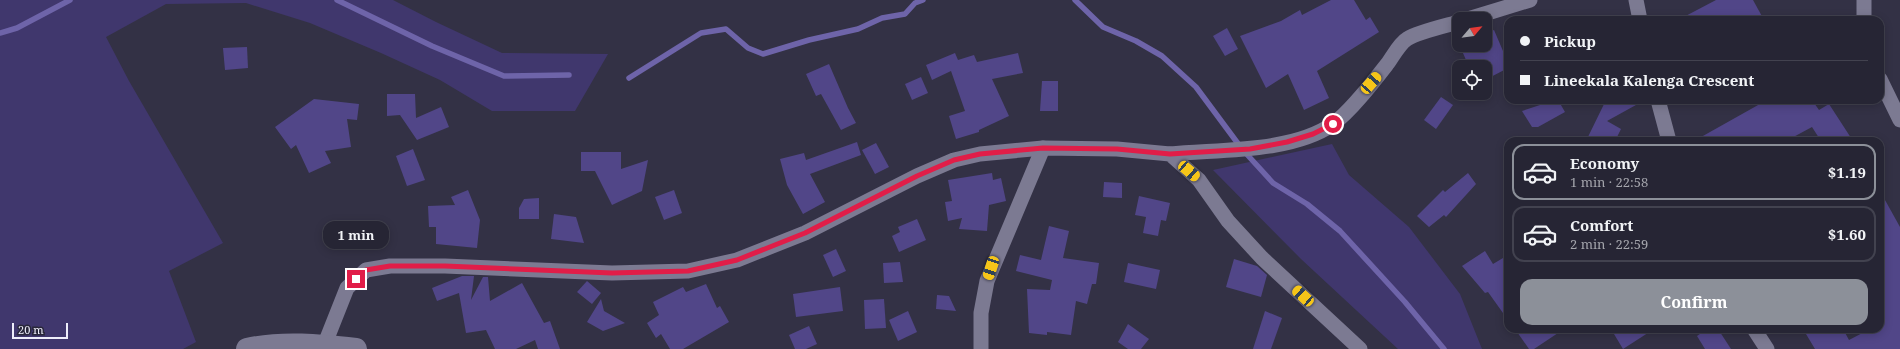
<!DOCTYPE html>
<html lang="en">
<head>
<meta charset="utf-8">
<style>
	:root { --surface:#262534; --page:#323140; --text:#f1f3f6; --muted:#a4a5ac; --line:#42424f; --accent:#8c9099 }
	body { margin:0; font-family:"Noto Serif",serif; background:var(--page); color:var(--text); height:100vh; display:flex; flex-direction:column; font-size:15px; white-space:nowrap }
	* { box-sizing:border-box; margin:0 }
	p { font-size:13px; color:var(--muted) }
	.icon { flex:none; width:22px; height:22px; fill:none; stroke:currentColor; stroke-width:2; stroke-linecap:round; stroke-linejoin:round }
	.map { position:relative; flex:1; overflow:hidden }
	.sheet { position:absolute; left:1504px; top:137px; width:380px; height:196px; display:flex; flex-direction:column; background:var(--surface); border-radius:12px; box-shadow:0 2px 10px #0003,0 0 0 1px var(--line) }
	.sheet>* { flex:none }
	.banner { position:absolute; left:1504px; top:16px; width:380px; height:88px; border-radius:12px; box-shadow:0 2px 10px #0003,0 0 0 1px var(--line); display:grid; align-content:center; height:88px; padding:0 16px; background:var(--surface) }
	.needle { width:26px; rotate:61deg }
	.fabs { position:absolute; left:1452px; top:12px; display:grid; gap:8px }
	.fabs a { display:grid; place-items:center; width:40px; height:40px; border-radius:8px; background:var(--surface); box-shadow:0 2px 10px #0003,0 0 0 1px var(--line); font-size:20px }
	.scale { position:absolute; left:12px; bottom:10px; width:56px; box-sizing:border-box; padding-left:4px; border:2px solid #eeedfa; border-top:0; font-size:11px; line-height:14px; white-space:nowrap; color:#eeedfa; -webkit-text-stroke:3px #29273a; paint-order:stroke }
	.end { position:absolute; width:18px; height:18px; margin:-9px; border:5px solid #e11d48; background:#fff; box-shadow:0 0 0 2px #fff }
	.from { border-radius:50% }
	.bubble { position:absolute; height:28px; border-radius:12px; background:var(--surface); box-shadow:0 2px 10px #0003,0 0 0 1px var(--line); font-size:13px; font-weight:700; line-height:28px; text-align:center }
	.car { position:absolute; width:12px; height:24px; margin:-12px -6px; border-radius:5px; box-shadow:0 0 3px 1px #0007; background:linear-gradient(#f5c518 24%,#345 0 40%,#f5c518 0 76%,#345 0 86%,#f5c518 0) }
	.banner b { display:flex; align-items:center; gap:14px; height:38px; font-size:15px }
	.banner b+b { border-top:1px solid var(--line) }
	.banner i { width:10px; height:10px; background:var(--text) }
	ul { padding:7px 0 0; list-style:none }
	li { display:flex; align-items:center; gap:12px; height:56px; margin:0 8px 6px; padding:0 8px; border:2px solid var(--line); border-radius:12px }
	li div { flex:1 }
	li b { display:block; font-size:15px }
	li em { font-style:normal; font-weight:700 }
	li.on { border-color:var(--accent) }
	li>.icon { width:36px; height:36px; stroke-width:1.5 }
	.action { display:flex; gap:8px; margin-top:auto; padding:8px 16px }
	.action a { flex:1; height:46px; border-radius:12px; background:var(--accent); color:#fff; font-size:16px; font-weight:700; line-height:46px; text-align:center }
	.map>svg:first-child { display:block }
	.green { fill:#40376d }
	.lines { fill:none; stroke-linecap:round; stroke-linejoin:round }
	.stream { stroke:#6e64a9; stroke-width:5.5 }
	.building { fill:#514688 }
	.street { stroke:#7c7a92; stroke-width:15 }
	.secondary { stroke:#7c7a92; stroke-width:22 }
	.route { stroke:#e11d48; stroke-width:5 }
</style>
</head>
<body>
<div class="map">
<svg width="1900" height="349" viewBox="0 0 1900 349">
	<rect width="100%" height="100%" fill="#333145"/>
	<g class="green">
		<path d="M 0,0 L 393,0 L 436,22 L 502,53 L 608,54 L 575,111 L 492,111 L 440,80 L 381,53 L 310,23 L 246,3 L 166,4 L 106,37 L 129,81 L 223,243 L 169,271 L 196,342 L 183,349 L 0,349 Z"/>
		<path d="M 1332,144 L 1349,175 L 1409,227 L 1460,294 L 1482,349 L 1398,349 L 1301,259 L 1213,170 Z"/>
	</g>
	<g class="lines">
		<g class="stream">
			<path d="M 337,0 L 432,46 L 504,76 L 569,75"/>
			<path d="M 1075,0 L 1103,27 L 1136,41 L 1162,56 L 1196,87 L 1242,149 L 1273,183 L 1307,204 L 1340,231 L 1405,302 L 1444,349"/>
			<path d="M 0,33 L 17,28 L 70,0"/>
			<path d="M 629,78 L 701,33 L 726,29 L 748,48 L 763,54 L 809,40 L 858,29 L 882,18 L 905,14 L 915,3 L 923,0"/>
		</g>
	</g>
	<g class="building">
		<path d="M 1331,0 L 1354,0 L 1366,20 L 1370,17 L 1379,32 L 1317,71 L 1329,98 L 1304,110 L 1288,74 L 1266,88 L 1240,36 L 1281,21 L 1300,10 L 1302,15 Z"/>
		<path d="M 1716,0 L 1753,0 L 1764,20 L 1678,20 Z"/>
		<path d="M 1227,28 L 1238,49 L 1225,56 L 1213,36 Z"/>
		<path d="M 1494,30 L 1503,51 L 1508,48 L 1508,68 L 1485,80 L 1485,67 L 1469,67 L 1460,46 L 1485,45 L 1485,34 Z"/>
		<path d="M 247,47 L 248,68 L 225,70 L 223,48 Z"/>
		<path d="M 955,53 L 958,60 L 974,55 L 977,62 L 1018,53 L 1023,73 L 992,79 L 1009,116 L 979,130 L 979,132 L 956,139 L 949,116 L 965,111 L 951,71 L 932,80 L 926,65 Z"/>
		<path d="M 829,64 L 848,108 L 856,123 L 841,130 L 821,94 L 816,96 L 806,74 Z"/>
		<path d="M 921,77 L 928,93 L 912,100 L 905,84 Z"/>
		<path d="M 1042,81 L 1058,81 L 1058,111 L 1040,111 Z"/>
		<path d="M 387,94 L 415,94 L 416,118 L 441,107 L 449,127 L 417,140 L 400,115 L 387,116 Z"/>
		<path d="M 1441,97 L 1453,105 L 1436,129 L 1424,120 Z"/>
		<path d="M 314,99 L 359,104 L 357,120 L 347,119 L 351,147 L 325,151 L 331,163 L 309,173 L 296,145 L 291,149 L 275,127 Z"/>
		<path d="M 1537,100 L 1558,100 L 1565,112 L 1538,127 L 1532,127 L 1522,111 L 1540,105 Z"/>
		<path d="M 1606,100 L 1645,100 L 1607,121 L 1621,129 L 1615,141 L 1586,141 Z"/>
		<path d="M 1767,100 L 1812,100 L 1819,110 L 1829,104 L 1853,141 L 1821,141 L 1812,127 L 1786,141 L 1694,141 Z"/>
		<path d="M 857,142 L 861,155 L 810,174 L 825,202 L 803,214 L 787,185 L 780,159 L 804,153 L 806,160 Z"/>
		<path d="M 876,143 L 889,167 L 875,174 L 862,150 Z"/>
		<path d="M 413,149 L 425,180 L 407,186 L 396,156 Z"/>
		<path d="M 581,152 L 621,152 L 621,169 L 648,160 L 642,191 L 612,205 L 595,171 L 581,171 Z"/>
		<path d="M 992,173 L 993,180 L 1001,178 L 1006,201 L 989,205 L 987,231 L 959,229 L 962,218 L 948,221 L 945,202 L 952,201 L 948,180 Z"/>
		<path d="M 1468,173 L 1476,184 L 1446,217 L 1444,215 L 1429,227 L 1417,216 L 1443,190 L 1445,192 Z"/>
		<path d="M 1104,182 L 1122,183 L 1122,198 L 1103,197 Z"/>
		<path d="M 468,190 L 480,220 L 477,248 L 436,244 L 436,227 L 429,227 L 428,206 L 455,205 L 451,197 Z"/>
		<path d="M 674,190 L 682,213 L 664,220 L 655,197 Z"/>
		<path d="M 1880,191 L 1900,227 L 1900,349 L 1815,349 L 1803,329 L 1843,329 L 1849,340 L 1870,329 L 1880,329 Z"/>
		<path d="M 1139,196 L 1170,203 L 1166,221 L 1161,220 L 1158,236 L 1143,233 L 1146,217 L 1135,215 Z"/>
		<path d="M 539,198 L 539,219 L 519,219 L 519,208 L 524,199 Z"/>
		<path d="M 554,214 L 576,217 L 584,243 L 551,239 Z"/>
		<path d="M 917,219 L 926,240 L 899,252 L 892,236 L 900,232 L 898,227 Z"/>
		<path d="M 1049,226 L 1069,231 L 1063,258 L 1099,263 L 1096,284 L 1092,284 L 1087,304 L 1076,301 L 1071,335 L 1047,332 L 1047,335 L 1029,333 L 1027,289 L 1050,290 L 1052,280 L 1016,271 L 1020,255 L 1041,260 Z"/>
		<path d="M 836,249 L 846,271 L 833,277 L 823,255 Z"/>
		<path d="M 1485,251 L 1493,264 L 1508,255 L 1508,320 L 1488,292 L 1485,293 L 1462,266 Z"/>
		<path d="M 1234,259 L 1257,266 L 1267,275 L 1261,297 L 1226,287 Z"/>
		<path d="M 900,262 L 903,282 L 884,283 L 883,263 Z"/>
		<path d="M 1128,263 L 1160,270 L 1156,289 L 1124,282 Z"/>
		<path d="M 462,276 L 474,276 L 471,300 L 483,277 L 488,277 L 490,301 L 522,283 L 544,323 L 550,321 L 560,349 L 538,349 L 535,340 L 516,349 L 495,349 L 486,330 L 466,333 L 459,293 L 437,301 L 432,288 Z"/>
		<path d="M 587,281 L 601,293 L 592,304 L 577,292 Z"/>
		<path d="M 706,284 L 717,308 L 720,306 L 729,322 L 683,349 L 670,349 L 661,334 L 656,338 L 647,323 L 659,315 L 653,302 L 683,287 L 686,292 Z"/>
		<path d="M 840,287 L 843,311 L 796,317 L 793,294 Z"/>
		<path d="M 937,295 L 949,296 L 956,311 L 936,309 Z"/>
		<path d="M 601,299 L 604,311 L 625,323 L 603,331 L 587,322 Z"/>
		<path d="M 884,299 L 886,328 L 865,329 L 864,300 Z"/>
		<path d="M 908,311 L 917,332 L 898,341 L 889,320 Z"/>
		<path d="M 1265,311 L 1282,318 L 1271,349 L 1253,349 Z"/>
		<path d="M 1128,324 L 1149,339 L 1141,349 L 1128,349 L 1118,342 Z"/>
		<path d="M 809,326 L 817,344 L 806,349 L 795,349 L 789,335 Z"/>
		<path d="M 1515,329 L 1564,329 L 1534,349 L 1529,349 Z"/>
		<path d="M 1611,329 L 1654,329 L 1623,349 Z"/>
		<path d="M 1707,329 L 1718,329 L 1731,349 L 1705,349 L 1697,336 Z"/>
	</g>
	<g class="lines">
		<g class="street">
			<path d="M 1636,0 L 1640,20"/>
			<path d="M 1468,19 L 1530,0"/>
			<path d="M 1864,20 L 1864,0"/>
			<path d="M 1880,79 L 1900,120"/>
			<path d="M 1658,100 L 1669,141"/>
			<path d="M 1170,154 C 1219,149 1291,153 1333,124 C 1351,111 1374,81 1388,63 C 1393,56 1400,43 1407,39 C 1418,32 1445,26 1459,22"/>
			<path d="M 1754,329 L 1767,349"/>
			<path d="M 324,346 L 347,288 L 366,270 L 390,266 L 445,266 L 612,273 L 688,271 L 737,260 L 805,233 L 917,176 L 954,160 L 980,154 L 1043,148 L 1117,149 L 1170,154 L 1199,180 L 1228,221 L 1262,258 L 1360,349"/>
			<path d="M 981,349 L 981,313 L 987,281 L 1043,148"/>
		</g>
		<path class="secondary" d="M 247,349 C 282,341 321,345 356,349"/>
	</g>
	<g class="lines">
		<path class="route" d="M 356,279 L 366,270 L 390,266 L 445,266 L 612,273 L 688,271 L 737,260 L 805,233 L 917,176 L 954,160 L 980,154 L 1043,148 L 1117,149 L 1170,154 L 1250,149 L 1287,142 L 1313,134 L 1333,124"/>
	</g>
</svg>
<div class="fabs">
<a><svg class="needle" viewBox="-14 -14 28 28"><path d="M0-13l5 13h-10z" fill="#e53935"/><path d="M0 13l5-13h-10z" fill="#a4a5ac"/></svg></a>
<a><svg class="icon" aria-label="locate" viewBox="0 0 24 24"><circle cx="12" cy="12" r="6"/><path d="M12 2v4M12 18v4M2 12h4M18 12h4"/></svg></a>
</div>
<div class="scale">20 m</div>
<i class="end from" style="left:1333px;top:124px"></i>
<i class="end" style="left:356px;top:279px"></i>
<div class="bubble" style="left:323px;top:221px;width:66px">1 min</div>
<i class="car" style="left:1371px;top:83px;rotate:41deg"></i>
<i class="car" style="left:1189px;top:171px;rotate:131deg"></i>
<i class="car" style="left:991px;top:268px;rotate:198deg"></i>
<i class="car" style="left:1303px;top:296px;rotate:312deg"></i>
<div class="banner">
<b><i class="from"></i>Pickup</b>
<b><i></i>Lineekala Kalenga Crescent</b>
</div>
<section class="sheet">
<ul>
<li class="on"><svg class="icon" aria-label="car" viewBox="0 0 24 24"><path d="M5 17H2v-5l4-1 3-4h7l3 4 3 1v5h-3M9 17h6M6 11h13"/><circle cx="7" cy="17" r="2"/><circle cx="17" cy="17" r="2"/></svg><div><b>Economy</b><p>1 min · 22:58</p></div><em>$1.19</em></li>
<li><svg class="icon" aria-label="car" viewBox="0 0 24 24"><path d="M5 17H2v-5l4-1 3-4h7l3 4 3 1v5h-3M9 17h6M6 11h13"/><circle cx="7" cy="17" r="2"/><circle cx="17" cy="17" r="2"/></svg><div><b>Comfort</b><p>2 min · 22:59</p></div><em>$1.60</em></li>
</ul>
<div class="action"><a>Confirm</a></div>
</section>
</div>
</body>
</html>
